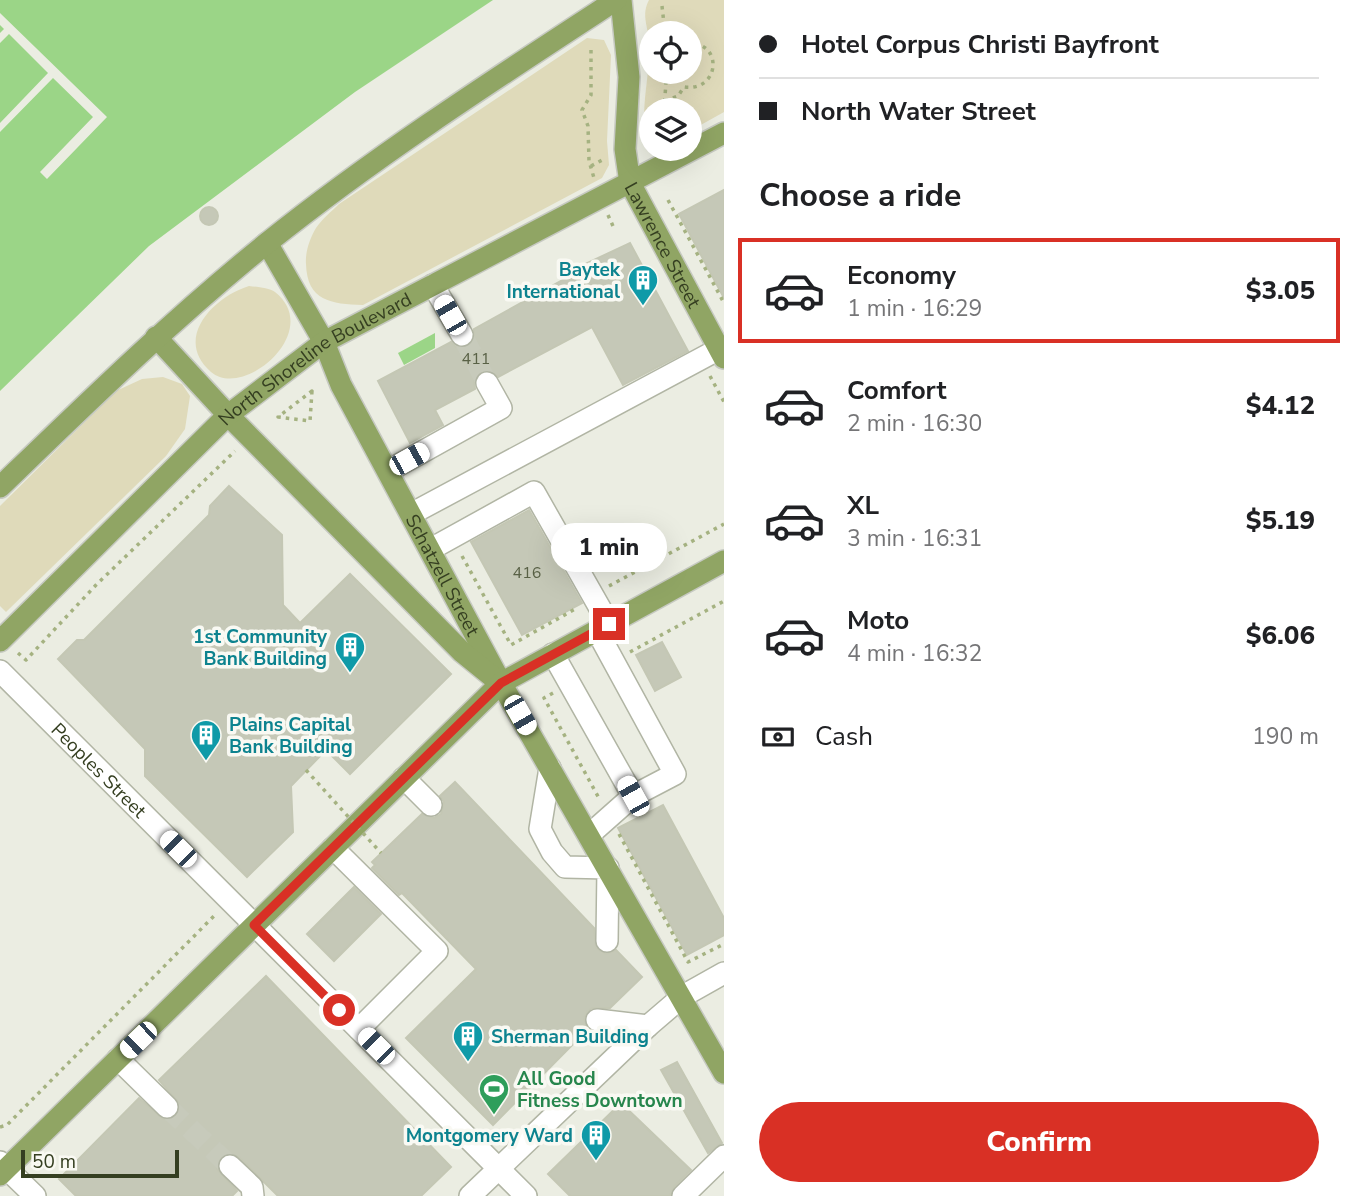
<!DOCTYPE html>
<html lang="en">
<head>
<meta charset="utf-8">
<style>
	:root { --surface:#fff; --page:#f6f6f6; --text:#202124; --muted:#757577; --line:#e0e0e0; --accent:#d93025 }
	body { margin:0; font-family:"Nunito Sans",sans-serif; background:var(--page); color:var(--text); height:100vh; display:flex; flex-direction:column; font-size:26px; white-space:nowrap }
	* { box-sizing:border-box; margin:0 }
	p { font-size:23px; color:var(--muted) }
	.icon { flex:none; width:38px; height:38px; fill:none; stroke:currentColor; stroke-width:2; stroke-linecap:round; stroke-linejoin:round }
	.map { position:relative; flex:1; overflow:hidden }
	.details { display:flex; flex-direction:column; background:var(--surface); width:630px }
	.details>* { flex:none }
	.top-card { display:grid; align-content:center; height:154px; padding:0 35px; background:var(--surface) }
	.controls { position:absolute; left:639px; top:21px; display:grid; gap:14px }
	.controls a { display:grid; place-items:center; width:63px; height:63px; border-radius:50%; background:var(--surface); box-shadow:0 7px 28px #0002; font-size:35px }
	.scale { position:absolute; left:21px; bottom:18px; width:158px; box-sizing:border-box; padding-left:7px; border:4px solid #353f21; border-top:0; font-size:19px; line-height:24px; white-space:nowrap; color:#353f21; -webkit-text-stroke:5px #f9f9f3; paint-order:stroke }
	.end { position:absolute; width:32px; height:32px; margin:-16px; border:9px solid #d93025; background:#fff; box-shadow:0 0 0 4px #fff }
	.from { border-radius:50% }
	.bubble { position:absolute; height:49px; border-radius:24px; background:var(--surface); box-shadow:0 7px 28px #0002; font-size:23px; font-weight:800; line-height:49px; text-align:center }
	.car { position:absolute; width:21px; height:42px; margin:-21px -10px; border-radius:9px; box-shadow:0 0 5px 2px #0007; background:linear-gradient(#fff 24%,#345 0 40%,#fff 0 76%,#345 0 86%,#fff 0) }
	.top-card b { display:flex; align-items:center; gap:24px; height:66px; font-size:26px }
	.top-card b+b { border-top:2px solid var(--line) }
	.top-card i { width:18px; height:18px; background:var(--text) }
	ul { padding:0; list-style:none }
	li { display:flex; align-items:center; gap:21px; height:105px; margin:0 14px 10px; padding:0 21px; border:4px solid transparent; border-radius:0px }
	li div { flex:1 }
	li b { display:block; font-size:26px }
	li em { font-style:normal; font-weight:800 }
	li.current { border-color:var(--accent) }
	li>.icon { width:63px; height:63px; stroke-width:1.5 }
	h2 { padding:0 35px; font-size:32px; line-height:84px }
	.pay { display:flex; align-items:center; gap:18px; height:77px; padding:0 35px; font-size:26px }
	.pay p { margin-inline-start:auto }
	.primary-button { display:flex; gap:14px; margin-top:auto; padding:14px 35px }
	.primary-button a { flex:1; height:80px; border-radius:42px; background:var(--accent); color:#fff; font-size:28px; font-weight:800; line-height:80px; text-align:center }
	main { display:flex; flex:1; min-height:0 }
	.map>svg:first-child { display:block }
	.green { fill:#dfdaba; fill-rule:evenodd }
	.water { fill:#9bd587 }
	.pier { fill:#ebede2 }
	.building { fill:#c5c8b7; stroke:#c4c7b4; stroke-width:2 }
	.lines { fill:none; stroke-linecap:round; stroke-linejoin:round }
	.minor-tunnel { stroke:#c7cabb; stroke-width:21; stroke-dasharray:21 10; stroke-linecap:butt }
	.minor-casing { stroke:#b1b5a4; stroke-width:24 }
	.major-casing { stroke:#c6c9c1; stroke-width:24 }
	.path { stroke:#a5b281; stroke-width:3.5; stroke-dasharray:3.5 5; stroke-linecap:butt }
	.minor { stroke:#fff; stroke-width:21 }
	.major { stroke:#90a564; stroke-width:21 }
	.path-bridge { stroke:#a5b281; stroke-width:3.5; stroke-dasharray:3.5 5; stroke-linecap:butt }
	.route { stroke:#d93025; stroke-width:9 }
	.labels { text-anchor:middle; stroke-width:7; stroke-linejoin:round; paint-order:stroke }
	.number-label { font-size:16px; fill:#596146 }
	.street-label { font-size:19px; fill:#353f21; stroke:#f9f9f3 }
	.culture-label { font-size:19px; font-weight:bold; fill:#0d838f; stroke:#f9f9f3; text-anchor:end }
	.leisure-label { font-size:19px; font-weight:bold; fill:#27864d; stroke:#f9f9f3; text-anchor:start }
</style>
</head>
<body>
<main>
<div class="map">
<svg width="724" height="1196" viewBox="0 0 724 1196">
	<rect width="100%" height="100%" fill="#ebede2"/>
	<g class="green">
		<path d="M 649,0 L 724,0 L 724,112 L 690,131 L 690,110 L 651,110 L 651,141 L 647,140 C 639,109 651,74 649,42 C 648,25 641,15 649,0 ZM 690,33 L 690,72 L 651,72 L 651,33 Z"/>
		<path d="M 587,38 L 604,40 L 611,55 L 607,141 L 609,165 L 602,178 L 363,305 C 331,304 307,301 306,264 C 305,252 310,238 316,228 C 322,219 332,211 339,204 Z"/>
		<path d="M 249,286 C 257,287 269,288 275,292 C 324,331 244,400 211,372 C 173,339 213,297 249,286 Z"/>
		<path d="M 163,377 L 182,384 L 190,396 L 185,429 L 166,456 L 6,612 L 0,606 L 0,506 L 116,391 L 142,379 Z"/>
	</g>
	<g class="water">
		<path d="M 0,0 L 493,0 L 355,92 L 149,246 L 0,391 Z"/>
		<path d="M 435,333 L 435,348 L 404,365 L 398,353 Z"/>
	</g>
	<path class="pier" d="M 0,13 L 107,117 L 47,179 L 40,172 L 93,117 L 53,78 L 0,132 L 0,123 L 48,73 L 9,34 L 0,43 L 0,33 L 4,29 L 0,25 Z"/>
	<g class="building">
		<path d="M 724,190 L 724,298 L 679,214 Z"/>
		<circle cx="209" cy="216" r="9"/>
		<path d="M 630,243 L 688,351 L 623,385 L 592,327 L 498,377 L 488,370 L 480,372 L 474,382 L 475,389 L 435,410 L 443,425 L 410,443 L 378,381 L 451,342 L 456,347 L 468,347 L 474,341 L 474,329 L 566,278 L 564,274 Z"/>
		<path d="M 229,486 L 282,535 L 283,605 L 300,623 L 350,574 L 451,674 L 350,774 L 326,750 L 291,786 L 293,832 L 247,877 L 145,776 L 145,749 L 58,659 L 77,640 L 84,640 L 209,515 L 210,506 Z"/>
		<path d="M 529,510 L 582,603 L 522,635 L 471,542 Z"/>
		<path d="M 662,642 L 681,677 L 655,691 L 636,655 Z"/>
		<path d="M 455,782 L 594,928 L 596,948 L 606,954 L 616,950 L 642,977 L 610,1008 L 592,1008 L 587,1012 L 584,1019 L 588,1029 L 493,1125 L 406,1038 L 476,969 L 402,893 L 399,895 L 372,868 L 375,865 L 372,862 L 422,814 L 434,818 L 441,814 L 444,802 L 440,796 Z"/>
		<path d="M 663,805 L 724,918 L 724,935 L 687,955 L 618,828 Z"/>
		<path d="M 354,887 L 381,914 L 334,961 L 307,934 Z"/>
		<path d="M 266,976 L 451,1167 L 421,1196 L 278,1196 L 239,1157 L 227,1153 L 220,1157 L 217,1169 L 237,1191 L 232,1196 L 76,1196 L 59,1179 L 139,1098 L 163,1119 L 176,1117 L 179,1103 L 159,1080 Z"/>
		<path d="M 677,1062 L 722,1143 L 708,1153 L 661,1070 Z"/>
		<path d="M 621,1103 L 691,1170 L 674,1187 L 670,1196 L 570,1196 L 548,1174 Z"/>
	</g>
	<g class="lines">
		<g class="minor-tunnel">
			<path d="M 462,335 L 487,383"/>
			<path d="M 167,1107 L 230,1166"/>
		</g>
		<g class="minor-casing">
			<g id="minor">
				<path d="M 433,285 L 462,335"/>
				<path d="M 388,471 L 501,408 L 487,383"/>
				<path d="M 411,514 L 719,349"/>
				<path d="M 431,549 L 534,492 L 609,624"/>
				<path d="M 553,654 L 633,796 L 675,774 L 597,631"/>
				<path id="s1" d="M 0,671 L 526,1196"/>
				<path d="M 550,768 L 540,829 L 552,852 L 565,867 L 608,868 L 607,941"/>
				<path d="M 404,778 L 431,805"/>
				<path d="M 589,835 L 633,796"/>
				<path d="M 333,848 L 437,951 L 359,1029"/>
				<path d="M 597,1020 L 648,1026"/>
				<path d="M 118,1059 L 167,1107"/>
				<path d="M 0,1162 L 35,1196"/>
				<path d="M 230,1166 L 252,1187 L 253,1196"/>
				<path d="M 470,1196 L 648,1026 L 683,996 L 724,973"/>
				<path d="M 683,1196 L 724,1156"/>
			</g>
		</g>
		<g class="major-casing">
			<g id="major">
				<path id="s2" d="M 621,0 L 629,77 L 625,149 L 630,183 L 724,358"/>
				<path id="s3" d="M 267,243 L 324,342 L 341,385 L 501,683 L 724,1073"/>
				<path d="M 156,337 L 228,415 L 462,652 L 494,678"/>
				<path d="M 0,487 C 87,403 173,319 267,243 C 377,155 498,77 616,0"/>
				<path id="s4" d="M 0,641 L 228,415 L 324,342 L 724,133"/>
				<path d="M 0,1175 L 501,683 L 724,561"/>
			</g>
		</g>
		<g class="path">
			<path d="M 662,6 L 665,33"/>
			<path d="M 664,24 L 675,33"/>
			<path d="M 591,50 L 591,95 L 582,110 L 588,126 L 589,161 L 594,178"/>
			<path d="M 665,101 L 678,96 L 684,87 C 719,92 724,44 690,43"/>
			<path d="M 664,110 L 666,82 L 673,72"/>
			<path d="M 591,166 L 606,158"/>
			<path d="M 668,200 L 724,303"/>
			<path d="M 608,215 L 613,226"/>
			<path d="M 710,376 L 724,402"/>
			<path d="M 312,391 L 310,421 L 278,417 Z"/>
			<path d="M 462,556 L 511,645 L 577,608"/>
			<path d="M 609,586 L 724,524"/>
			<path d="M 630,652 L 724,601"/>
			<path d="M 18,653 L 26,660 L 96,585 L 235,451"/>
			<path d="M 553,693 L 544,698 L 600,800"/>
			<path d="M 619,834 L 688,962 L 724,944"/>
			<path d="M 0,1127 L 7,1125 L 214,916"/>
		</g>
		<use href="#minor" class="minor"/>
		<use href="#major" class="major"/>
		<path class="path-bridge" d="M 306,770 L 381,853"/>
	</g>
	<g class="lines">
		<path class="route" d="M 339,1010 L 254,925 L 501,683 L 609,624"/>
	</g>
	<defs>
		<g id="building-pin" transform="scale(1.575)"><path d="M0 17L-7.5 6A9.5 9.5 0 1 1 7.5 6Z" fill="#0f9aa8" stroke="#f9f9f3"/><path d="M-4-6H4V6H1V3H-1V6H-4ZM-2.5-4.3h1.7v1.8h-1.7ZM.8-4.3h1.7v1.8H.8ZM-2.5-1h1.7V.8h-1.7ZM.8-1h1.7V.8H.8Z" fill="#fff"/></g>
		<g id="stadium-pin" transform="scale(1.575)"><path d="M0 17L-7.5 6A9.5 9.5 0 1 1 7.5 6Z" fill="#2e9e5b" stroke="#f9f9f3"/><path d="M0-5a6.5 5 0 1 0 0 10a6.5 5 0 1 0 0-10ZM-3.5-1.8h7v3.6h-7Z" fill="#fff"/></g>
	</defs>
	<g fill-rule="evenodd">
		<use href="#building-pin" x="643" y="280"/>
		<use href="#building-pin" x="350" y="647"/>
		<use href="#building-pin" x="206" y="735"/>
		<use href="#building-pin" x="468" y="1036"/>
		<use href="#stadium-pin" x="494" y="1089"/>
		<use href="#building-pin" x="596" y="1135"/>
	</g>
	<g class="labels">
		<g class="number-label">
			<text x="476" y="364">411</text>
			<text x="527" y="578">416</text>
		</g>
		<g class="street-label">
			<text dy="7" stroke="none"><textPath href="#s2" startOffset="254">Lawrence Street</textPath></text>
			<text dy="7" stroke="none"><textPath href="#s4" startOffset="425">North Shoreline Boulevard</textPath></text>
			<text dy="7" stroke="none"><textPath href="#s3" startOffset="376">Schatzell Street</textPath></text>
			<text dy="7" stroke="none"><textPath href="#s1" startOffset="140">Peoples Street</textPath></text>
		</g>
		<g class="culture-label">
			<text x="620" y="276">Baytek<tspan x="620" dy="22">International</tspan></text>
			<text x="327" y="643">1st Community<tspan x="327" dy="22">Bank Building</tspan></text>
			<text x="229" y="731" text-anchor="start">Plains Capital<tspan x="229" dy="22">Bank Building</tspan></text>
			<text x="491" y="1043" text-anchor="start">Sherman Building</text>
			<text x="573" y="1142">Montgomery Ward</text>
		</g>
		<g class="leisure-label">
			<text x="517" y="1085">All Good<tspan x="517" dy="22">Fitness Downtown</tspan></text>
		</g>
	</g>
</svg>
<div class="controls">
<a><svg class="icon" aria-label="locate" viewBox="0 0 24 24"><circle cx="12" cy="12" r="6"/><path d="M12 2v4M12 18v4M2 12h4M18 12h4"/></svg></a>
<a><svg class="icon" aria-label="layers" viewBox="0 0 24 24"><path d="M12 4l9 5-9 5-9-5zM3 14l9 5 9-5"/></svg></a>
</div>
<div class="scale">50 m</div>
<i class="end from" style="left:339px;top:1010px"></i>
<i class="end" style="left:609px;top:624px"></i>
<div class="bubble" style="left:551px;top:523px;width:116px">1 min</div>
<i class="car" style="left:450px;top:315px;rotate:330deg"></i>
<i class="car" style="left:409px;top:459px;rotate:61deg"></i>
<i class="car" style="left:520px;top:715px;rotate:150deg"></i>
<i class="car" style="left:633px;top:796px;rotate:331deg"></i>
<i class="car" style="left:178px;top:849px;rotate:315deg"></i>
<i class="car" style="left:138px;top:1040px;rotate:226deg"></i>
<i class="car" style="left:376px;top:1046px;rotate:315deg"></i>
</div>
<section class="details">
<div class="top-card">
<b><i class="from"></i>Hotel Corpus Christi Bayfront</b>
<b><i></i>North Water Street</b>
</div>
<h2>Choose a ride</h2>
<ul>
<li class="current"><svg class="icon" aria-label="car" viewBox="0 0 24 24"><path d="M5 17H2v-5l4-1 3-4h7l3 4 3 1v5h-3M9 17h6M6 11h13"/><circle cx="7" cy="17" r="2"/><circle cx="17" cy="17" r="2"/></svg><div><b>Economy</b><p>1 min · 16:29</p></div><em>$3.05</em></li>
<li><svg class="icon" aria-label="car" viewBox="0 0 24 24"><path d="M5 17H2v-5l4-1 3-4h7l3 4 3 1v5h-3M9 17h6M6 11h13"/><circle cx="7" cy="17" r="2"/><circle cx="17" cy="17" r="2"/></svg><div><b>Comfort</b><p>2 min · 16:30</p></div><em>$4.12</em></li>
<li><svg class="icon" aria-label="car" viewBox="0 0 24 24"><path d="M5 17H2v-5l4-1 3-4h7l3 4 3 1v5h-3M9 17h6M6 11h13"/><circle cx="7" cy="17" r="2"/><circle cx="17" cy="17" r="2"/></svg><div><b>XL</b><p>3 min · 16:31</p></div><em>$5.19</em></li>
<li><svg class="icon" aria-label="car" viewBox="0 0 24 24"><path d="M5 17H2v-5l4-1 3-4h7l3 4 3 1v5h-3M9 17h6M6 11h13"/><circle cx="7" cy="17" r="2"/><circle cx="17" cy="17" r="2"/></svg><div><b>Moto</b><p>4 min · 16:32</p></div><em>$6.06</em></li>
</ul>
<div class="pay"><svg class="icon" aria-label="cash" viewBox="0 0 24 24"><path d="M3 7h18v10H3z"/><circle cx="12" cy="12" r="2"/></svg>Cash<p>190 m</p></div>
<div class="primary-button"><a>Confirm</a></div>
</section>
</main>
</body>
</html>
